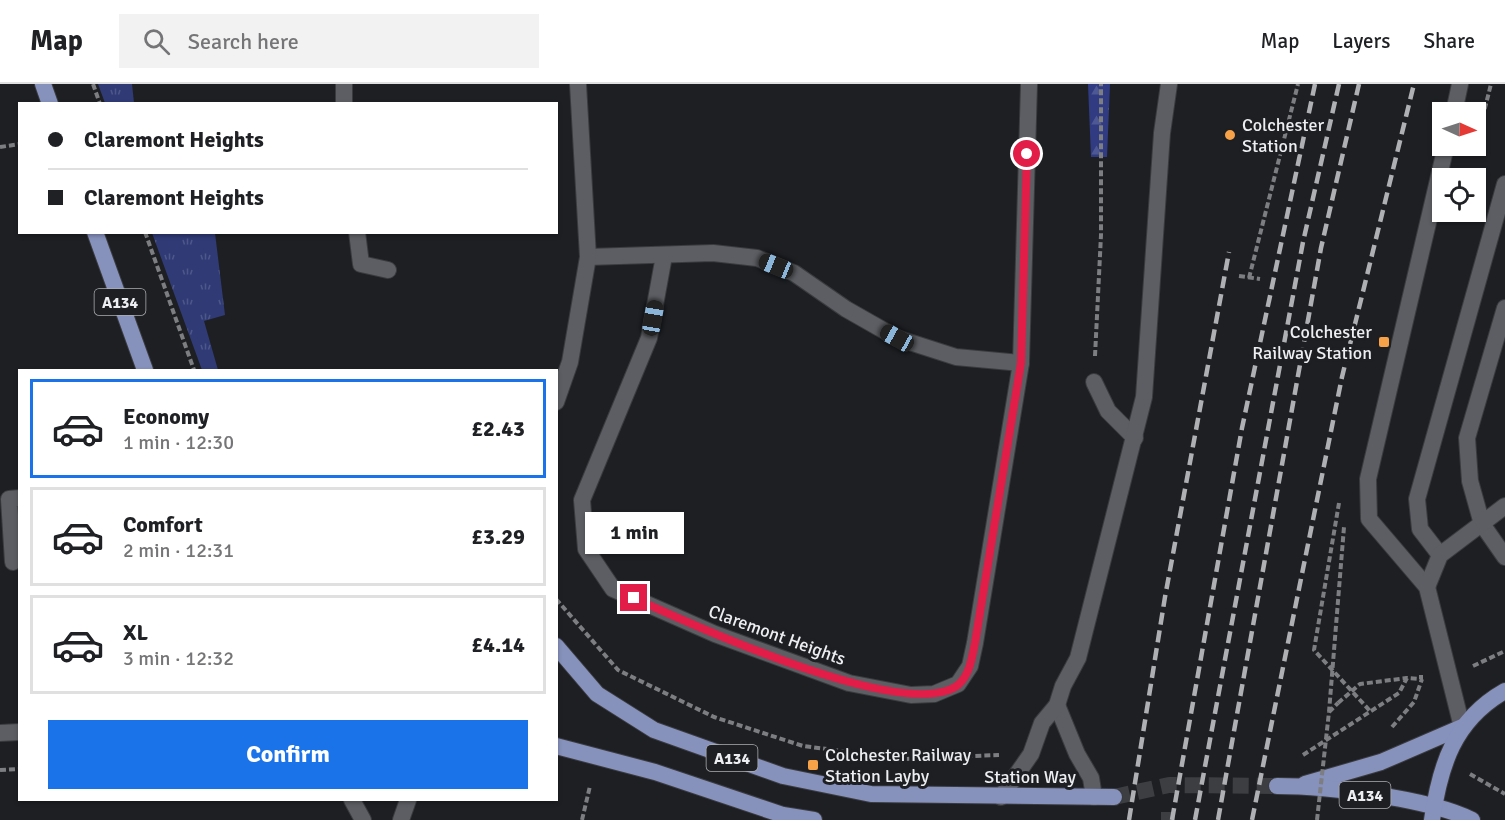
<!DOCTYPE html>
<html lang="en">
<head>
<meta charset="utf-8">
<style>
	:root { --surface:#fff; --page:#f2f2f2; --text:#202124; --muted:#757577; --line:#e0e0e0; --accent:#1a73e8 }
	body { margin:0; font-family:Signika,sans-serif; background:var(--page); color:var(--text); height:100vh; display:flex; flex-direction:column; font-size:22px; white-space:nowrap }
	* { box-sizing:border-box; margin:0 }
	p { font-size:20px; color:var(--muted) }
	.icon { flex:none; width:33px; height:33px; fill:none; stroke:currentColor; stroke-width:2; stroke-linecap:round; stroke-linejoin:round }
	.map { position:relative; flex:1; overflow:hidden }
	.drawer { position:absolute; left:18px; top:285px; width:540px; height:432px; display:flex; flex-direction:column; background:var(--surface); border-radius:0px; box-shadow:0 2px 4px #0004 }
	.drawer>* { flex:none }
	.hud { position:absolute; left:18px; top:18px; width:540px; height:132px; border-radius:0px; box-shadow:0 2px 4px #0004; display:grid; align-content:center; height:132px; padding:0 30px; background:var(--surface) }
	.needle { width:39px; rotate:93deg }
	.tools { position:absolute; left:1432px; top:18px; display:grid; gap:12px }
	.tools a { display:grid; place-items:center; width:54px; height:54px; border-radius:0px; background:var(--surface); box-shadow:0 2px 4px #0004; font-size:30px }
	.end { position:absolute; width:27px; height:27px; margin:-14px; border:8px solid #e11d48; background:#fff; box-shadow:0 0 0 3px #fff }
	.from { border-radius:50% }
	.bubble { position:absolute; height:42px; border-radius:0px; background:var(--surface); box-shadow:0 2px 4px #0004; font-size:20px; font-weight:800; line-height:42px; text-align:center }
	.car { position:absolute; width:18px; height:36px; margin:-18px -9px; border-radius:8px; box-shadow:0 0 4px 2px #0007; background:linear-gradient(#222 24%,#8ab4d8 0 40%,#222 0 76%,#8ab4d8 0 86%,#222 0) }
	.hud b { display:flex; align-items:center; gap:21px; height:57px; font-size:22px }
	.hud b+b { border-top:2px solid var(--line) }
	.hud i { width:15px; height:15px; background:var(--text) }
	ul { padding:10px 0 0; list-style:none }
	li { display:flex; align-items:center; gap:18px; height:99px; margin:0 12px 9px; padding:0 18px; border:3px solid var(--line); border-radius:0px }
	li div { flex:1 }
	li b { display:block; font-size:22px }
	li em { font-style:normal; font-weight:800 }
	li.current { border-color:var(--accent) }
	li>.icon { width:54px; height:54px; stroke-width:1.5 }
	.primary-button { display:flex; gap:12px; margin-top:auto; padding:12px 30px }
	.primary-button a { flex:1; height:69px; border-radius:0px; background:var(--accent); color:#fff; font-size:24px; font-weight:800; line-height:69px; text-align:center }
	header { display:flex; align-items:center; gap:36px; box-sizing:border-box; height:84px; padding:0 30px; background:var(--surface); border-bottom:2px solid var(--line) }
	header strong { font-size:28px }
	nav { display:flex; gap:33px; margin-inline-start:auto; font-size:21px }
	.search { width:420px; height:54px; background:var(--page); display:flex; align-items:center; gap:15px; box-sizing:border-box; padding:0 21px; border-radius:0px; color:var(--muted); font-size:22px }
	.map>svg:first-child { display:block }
	.grass { fill:url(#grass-tufts) }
	.forest { fill:url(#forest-firs) }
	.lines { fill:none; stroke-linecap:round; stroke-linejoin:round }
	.primary-tunnel { stroke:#3c3e42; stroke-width:16; stroke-dasharray:16 8; stroke-linecap:butt }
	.service-casing { stroke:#3a3b3e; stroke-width:18 }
	.minor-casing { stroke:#3a3b3e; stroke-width:18 }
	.tertiary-casing { stroke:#3a3b3e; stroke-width:18 }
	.primary-casing { stroke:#3a3b3e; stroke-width:18 }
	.path { stroke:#7c7e81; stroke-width:4; stroke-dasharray:6 3; stroke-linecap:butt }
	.service { stroke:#5c5e63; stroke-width:16 }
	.minor { stroke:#5c5e63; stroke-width:16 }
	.tertiary { stroke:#5c5e63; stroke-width:16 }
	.primary { stroke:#8691bc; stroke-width:16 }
	.rail { stroke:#afb0b4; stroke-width:4.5; stroke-dasharray:12 6; stroke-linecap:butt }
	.path-bridge { stroke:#7c7e81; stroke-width:4; stroke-dasharray:6 3; stroke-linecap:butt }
	.route { stroke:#e11d48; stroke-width:8 }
	.poi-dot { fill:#f7a149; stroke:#1d1f23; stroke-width:2 }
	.labels { text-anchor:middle; stroke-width:6; stroke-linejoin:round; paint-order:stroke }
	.shield { fill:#1d1f23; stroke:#afb0b3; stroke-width:1.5 }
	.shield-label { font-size:16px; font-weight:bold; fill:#edeef1 }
	.poi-label { font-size:18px; fill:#edeef1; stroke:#1d1f23; text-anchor:start }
	.street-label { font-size:18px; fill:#edeef1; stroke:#1d1f23 }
</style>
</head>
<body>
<header>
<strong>Map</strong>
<div class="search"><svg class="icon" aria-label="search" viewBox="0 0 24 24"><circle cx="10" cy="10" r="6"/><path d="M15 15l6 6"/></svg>Search here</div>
<nav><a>Map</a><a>Layers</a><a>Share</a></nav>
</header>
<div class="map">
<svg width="1505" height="736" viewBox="0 0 1505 736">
	<defs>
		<pattern id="grass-tufts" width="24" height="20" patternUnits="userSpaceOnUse" patternTransform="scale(1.5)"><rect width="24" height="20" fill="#303a75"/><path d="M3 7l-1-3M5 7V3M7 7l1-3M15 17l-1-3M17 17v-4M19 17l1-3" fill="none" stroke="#4e5789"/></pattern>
		<pattern id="forest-firs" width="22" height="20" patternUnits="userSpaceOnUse" patternTransform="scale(1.5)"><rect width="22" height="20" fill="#303b82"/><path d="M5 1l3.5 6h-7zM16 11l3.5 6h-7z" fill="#4e5894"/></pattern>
	</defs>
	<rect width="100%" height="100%" fill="#1d1f23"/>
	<g class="grass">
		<path d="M 98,0 L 132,0 L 134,19 L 105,19 Z"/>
		<path d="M 152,149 L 215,149 L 225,231 L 204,237 L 218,286 L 202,286 Z"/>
	</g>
	<path class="forest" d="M 1088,0 L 1110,0 L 1107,73 L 1091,73 Z"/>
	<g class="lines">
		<g class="primary-tunnel">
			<path d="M 1114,713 L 1169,701 L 1277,702"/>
			<path d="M 1161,736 L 1175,736"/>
		</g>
		<g class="service-casing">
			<g id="service">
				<path d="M 1454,28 L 1460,0"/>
				<path d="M 1446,62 L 1368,395 L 1369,435 L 1427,503 L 1462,643"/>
				<path d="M 1505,224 L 1467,354 L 1470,397 L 1482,440 L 1505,473"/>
				<path d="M 1094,298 L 1108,327 L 1135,354"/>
				<path d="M 1440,471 L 1420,445 L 1417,415 L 1505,100"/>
				<path d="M 13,478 L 9,415 L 20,414"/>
				<path d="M 1427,503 L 1440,471 L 1505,422"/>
				<path d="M 1057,621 L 1077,670 L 1091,694 L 1094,713"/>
				<path d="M 1001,713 L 1031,670 L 1042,639 L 1057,621 L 1063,602 L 1078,574 L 1144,313 L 1162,49 L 1169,0"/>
			</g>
		</g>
		<g class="minor-casing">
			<g id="minor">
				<path d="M 344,0 L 344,20"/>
				<path d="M 357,148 L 361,180 L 388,186"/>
				<path d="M 664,172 L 649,254 L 582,416 L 586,465 L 613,505 L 715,550 L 849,599 L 911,611 L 934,610 L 958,600 L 970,582 L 975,559 L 1021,279 L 1029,0"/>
				<path d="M 588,173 L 713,169 L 757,174 L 794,189 L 846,225 L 897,254 L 956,273 L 1021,279"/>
				<path d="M 556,318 L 570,278 L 588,173 L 578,0"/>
				<path d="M 352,716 L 363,736"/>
				<path d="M 401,736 L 408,716"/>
			</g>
		</g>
		<g class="tertiary-casing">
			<path id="tertiary" d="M 0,649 L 20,648"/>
		</g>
		<g class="primary-casing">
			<g id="primary">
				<path d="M 43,0 L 50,20"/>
				<path d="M 95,148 L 145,286"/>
				<path d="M 556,562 L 597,610 L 654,646 L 783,692 L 871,710 L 1114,713"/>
				<path d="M 556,662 L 655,688 L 783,731 L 814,736"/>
				<path d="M 1305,700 L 1381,678 L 1462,643"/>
				<path d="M 1277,702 C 1326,702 1428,714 1472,736"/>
				<path d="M 1432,736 C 1440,681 1454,636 1505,607"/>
			</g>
		</g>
		<g class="path">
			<path d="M 93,0 L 100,20"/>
			<path d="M 1476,60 L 1491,0"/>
			<path d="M 0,63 L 20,60"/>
			<path d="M 145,148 L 194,286"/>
			<path d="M 1239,192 L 1260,195"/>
			<path d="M 1249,194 L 1298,0"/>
			<path d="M 1095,272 L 1101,151 L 1101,0"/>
			<path d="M 1339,419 L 1314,566 L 1371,628"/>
			<path d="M 556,515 L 618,586 L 714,633 L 803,662 L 904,675 L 999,671"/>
			<path d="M 1473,582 L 1505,567"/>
			<path d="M 1329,628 L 1338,619"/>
			<path d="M 1392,643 L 1414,618 L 1422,595"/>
			<path d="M 1303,671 L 1399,609 L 1407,594 L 1421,595 L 1421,591"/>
			<path d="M 0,686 L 20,685"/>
			<path d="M 1470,690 L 1505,710"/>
			<path d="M 582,736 L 590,702"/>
		</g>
		<use href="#service" class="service"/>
		<use href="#minor" class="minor"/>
		<use href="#tertiary" class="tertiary"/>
		<use href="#primary" class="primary"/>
		<g class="rail">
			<path d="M 1129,736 L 1165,513 L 1229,168"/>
			<path d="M 1172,736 L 1242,344 L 1315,0"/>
			<path d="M 1195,736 L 1303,158 L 1339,0"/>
			<path d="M 1218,736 L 1321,164 L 1359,0"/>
			<path d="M 1252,736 L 1342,293 L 1414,0"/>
		</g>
		<g class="path-bridge">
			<path d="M 1338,619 L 1360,600 L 1407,594"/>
			<path d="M 1317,736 L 1329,628 L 1344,443"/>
		</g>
	</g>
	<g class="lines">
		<path class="route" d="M 634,514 C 691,540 906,640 958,601 C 970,591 972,573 975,559 L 1021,279 L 1027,70"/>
	</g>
	<g class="poi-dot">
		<circle cx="1230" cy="51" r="6"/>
		<rect x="1378" y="252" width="12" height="12" rx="3"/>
		<rect x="807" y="675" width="12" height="12" rx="3"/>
	</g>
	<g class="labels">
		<g class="shield">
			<rect x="94.5" y="205" width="51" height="26" rx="4.5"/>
			<rect x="706.5" y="661" width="51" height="26" rx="4.5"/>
			<rect x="1339.5" y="698" width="51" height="26" rx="4.5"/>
		</g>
		<g class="shield-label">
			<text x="120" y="224">A134</text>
			<text x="732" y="680">A134</text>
			<text x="1365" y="717">A134</text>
		</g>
		<g class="poi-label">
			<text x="1242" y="47">Colchester<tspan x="1242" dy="21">Station</tspan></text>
			<text x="1372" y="254" text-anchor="end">Colchester<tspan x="1372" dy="21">Railway Station</tspan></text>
			<text x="825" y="677">Colchester Railway<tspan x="825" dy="21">Station Layby</tspan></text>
		</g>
		<g class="street-label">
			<text transform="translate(777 551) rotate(20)" y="6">Claremont Heights</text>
			<text x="1030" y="699">Station Way</text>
		</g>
	</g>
</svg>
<div class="tools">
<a><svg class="needle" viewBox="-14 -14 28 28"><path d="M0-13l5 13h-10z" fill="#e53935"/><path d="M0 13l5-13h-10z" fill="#757577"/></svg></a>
<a><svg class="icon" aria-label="locate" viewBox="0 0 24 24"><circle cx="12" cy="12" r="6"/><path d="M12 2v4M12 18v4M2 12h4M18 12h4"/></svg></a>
</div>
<i class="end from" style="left:1027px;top:70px"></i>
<i class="end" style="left:634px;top:514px"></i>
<div class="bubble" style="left:585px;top:428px;width:99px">1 min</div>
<i class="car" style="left:776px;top:182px;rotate:292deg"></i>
<i class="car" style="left:653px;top:234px;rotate:10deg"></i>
<i class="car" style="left:897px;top:254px;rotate:299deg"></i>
<div class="hud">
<b><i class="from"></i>Claremont Heights</b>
<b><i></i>Claremont Heights</b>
</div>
<section class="drawer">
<ul>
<li class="current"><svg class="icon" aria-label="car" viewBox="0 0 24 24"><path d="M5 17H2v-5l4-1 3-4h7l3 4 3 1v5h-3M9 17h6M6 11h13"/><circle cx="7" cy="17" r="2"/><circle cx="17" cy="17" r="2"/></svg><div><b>Economy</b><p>1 min · 12:30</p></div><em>£2.43</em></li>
<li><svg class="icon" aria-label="car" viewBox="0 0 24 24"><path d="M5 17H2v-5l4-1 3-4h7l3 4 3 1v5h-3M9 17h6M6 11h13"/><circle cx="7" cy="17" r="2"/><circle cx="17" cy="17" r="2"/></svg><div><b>Comfort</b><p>2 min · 12:31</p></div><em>£3.29</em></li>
<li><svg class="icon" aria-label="car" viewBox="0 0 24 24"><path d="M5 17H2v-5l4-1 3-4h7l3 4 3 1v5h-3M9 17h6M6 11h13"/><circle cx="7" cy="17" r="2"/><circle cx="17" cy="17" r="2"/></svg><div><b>XL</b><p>3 min · 12:32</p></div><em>£4.14</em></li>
</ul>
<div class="primary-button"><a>Confirm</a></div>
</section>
</div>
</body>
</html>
